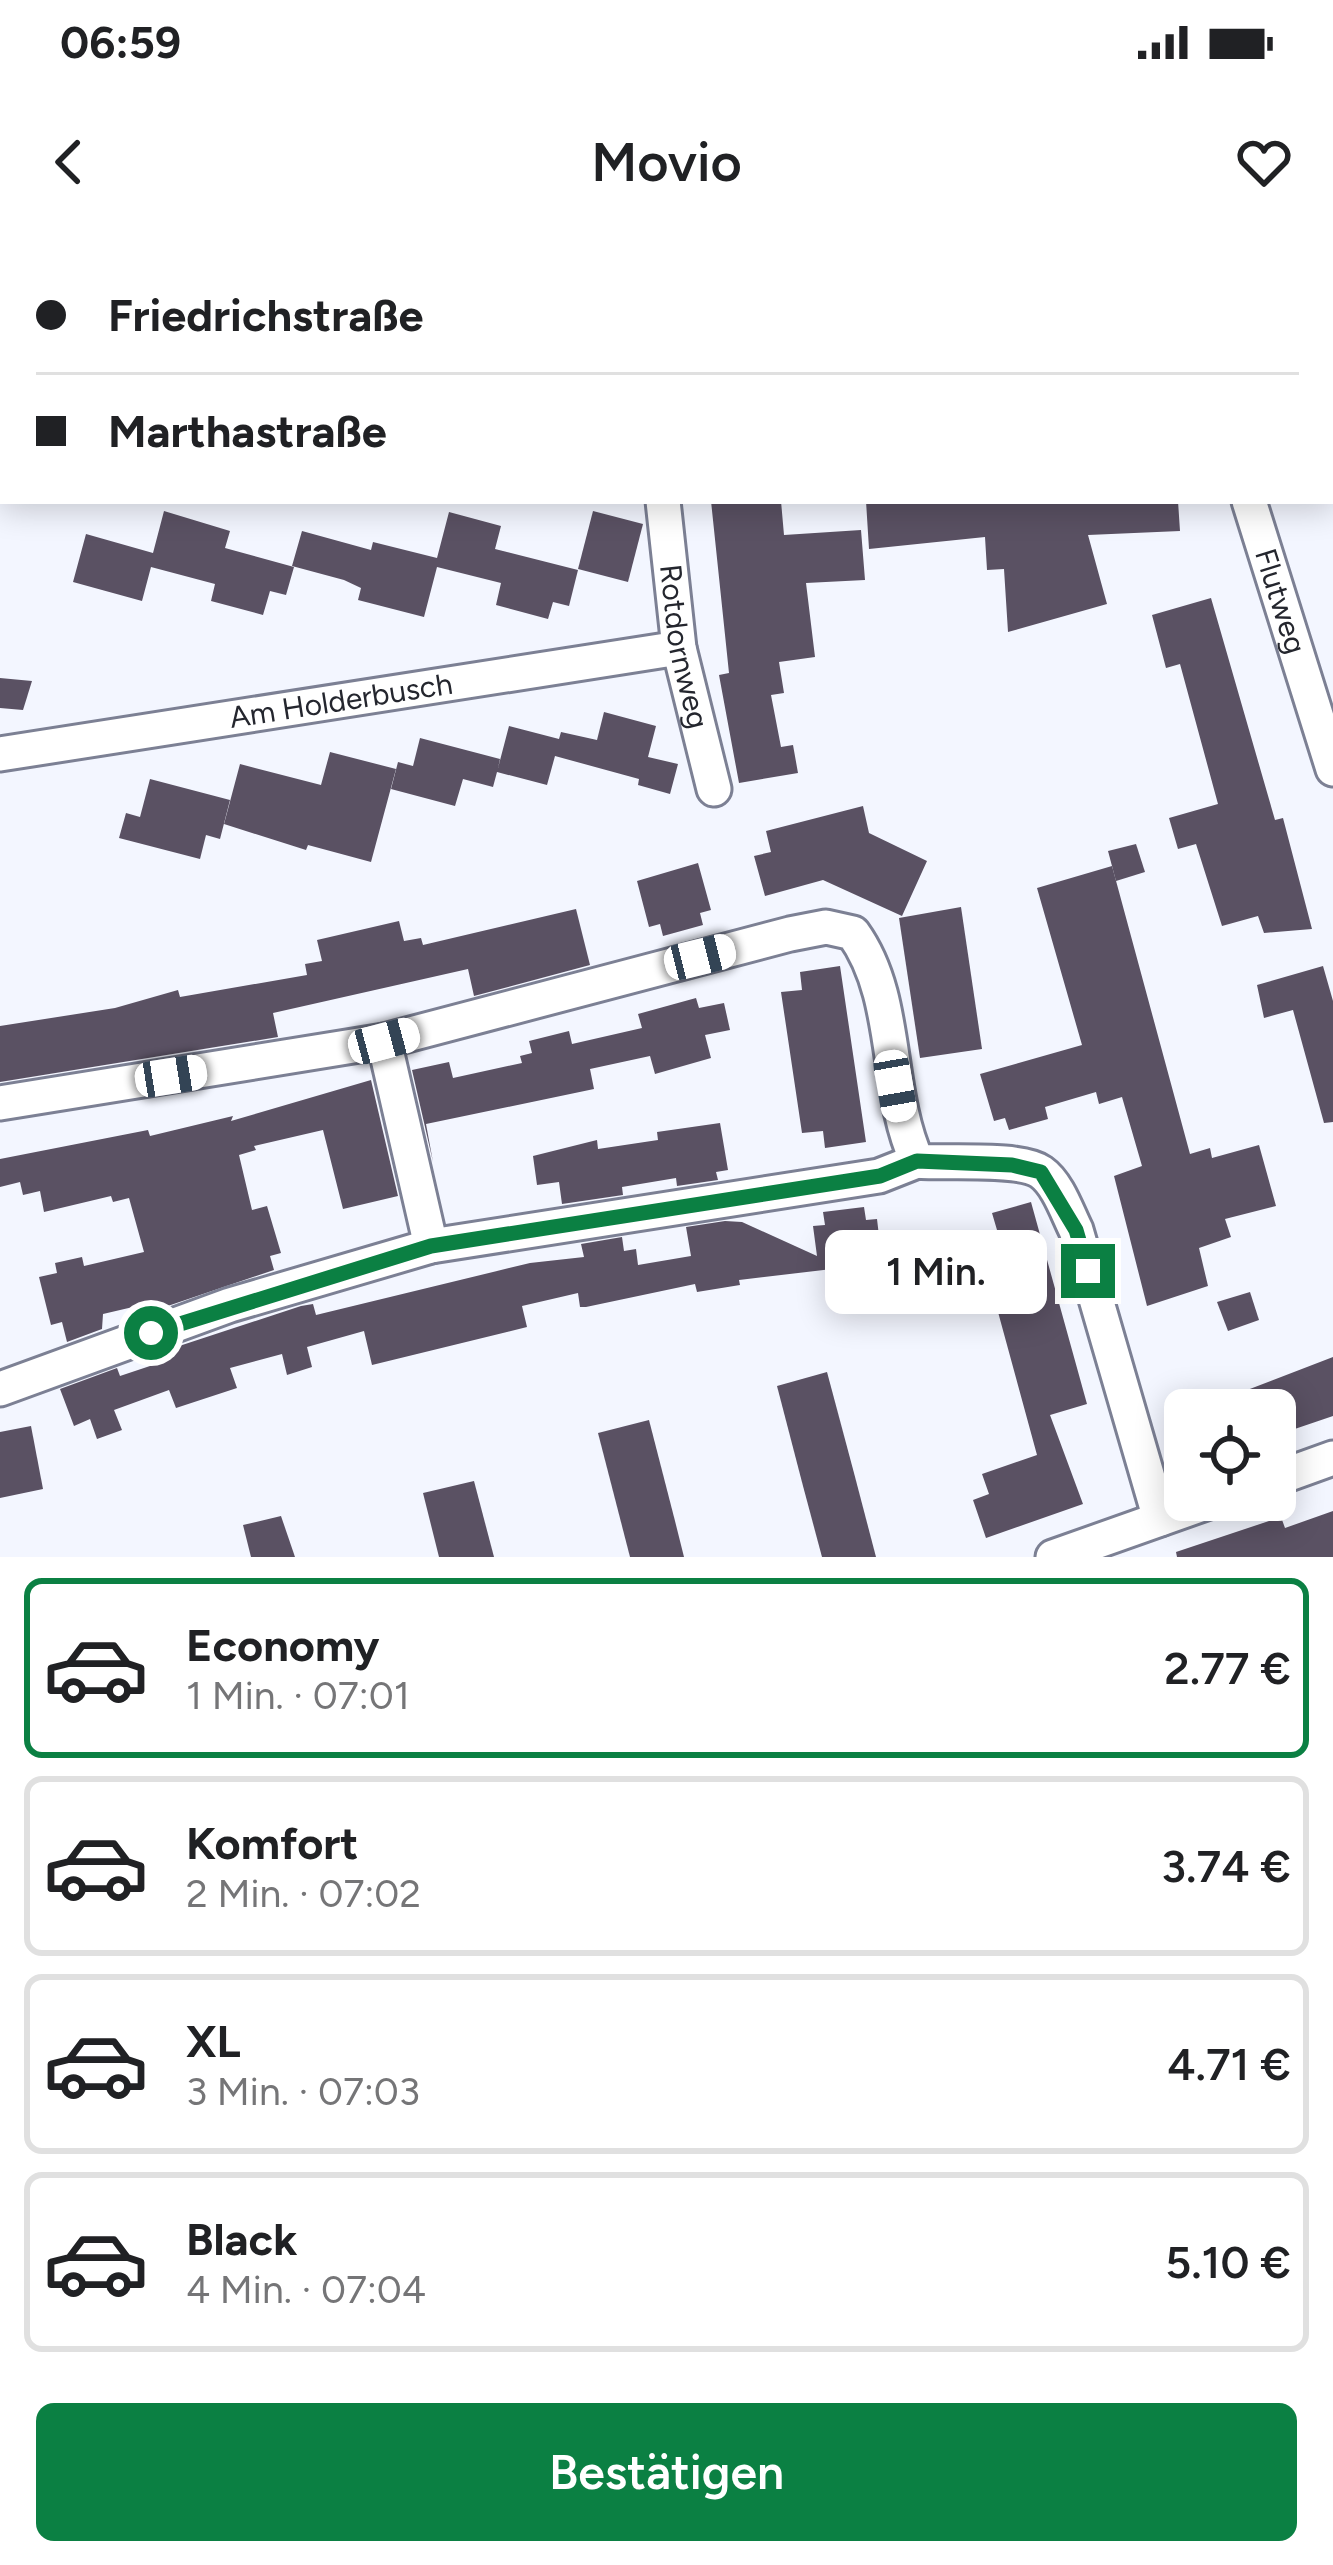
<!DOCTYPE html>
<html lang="de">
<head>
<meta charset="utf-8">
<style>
	:root { --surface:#fff; --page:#f2f2f2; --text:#202124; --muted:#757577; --line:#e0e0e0; --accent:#0b8043 }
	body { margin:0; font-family:Figtree,sans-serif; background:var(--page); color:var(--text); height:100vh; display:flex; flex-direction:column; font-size:45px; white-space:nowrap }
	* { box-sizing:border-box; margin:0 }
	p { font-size:39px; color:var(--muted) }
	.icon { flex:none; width:66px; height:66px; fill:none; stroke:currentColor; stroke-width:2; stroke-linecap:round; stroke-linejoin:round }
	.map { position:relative; height:1317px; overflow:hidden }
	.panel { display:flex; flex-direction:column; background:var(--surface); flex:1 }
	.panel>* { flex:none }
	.hud { position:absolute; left:0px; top:0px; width:1335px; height:264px; box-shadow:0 6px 30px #0003; display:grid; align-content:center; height:264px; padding:0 36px; background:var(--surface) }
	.buttons { position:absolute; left:1164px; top:1149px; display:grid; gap:24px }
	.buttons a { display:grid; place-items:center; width:132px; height:132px; border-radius:18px; background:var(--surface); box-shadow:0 6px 30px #0003; font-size:60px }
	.end { position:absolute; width:54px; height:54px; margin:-27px; border:15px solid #0b8043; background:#fff; box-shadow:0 0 0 6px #fff }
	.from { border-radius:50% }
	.bubble { position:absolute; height:84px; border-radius:18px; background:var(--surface); box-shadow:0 6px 30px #0003; font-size:39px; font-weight:600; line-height:84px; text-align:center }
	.car { position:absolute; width:36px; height:72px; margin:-36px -18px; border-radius:15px; box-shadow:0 0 9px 3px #0007; background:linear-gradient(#fff 24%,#345 0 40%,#fff 0 76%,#345 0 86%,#fff 0) }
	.hud b { display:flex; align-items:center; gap:42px; height:114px; font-size:45px }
	.hud b+b { border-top:3px solid var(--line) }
	.hud i { width:30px; height:30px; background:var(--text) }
	ul { padding:21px 0 0; list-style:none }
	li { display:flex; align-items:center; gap:36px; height:180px; margin:0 24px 18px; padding:0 12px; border:6px solid var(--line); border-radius:18px }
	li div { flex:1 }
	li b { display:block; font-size:45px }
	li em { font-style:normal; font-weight:600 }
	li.active { border-color:var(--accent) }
	li>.icon { width:108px; height:108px; stroke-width:1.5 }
	.button { display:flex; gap:24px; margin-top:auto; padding:24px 36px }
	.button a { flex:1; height:138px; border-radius:18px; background:var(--accent); color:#fff; font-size:48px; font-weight:600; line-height:138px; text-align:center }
	.status { display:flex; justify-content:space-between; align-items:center; height:84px; padding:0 60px; background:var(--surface); direction:ltr }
	.status svg { height:33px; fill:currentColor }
	header { display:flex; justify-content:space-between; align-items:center; height:156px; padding:0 36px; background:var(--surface); font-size:54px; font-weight:600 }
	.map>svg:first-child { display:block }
	.building { fill:#5a5163 }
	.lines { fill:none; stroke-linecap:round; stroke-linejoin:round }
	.street-casing { stroke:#7c8094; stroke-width:39 }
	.street { stroke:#fff; stroke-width:33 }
	.route { stroke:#0b8043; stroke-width:15 }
	.labels { text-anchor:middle; stroke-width:12; stroke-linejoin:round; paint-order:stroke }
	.street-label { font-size:30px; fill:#24262e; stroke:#fff }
</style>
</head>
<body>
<div class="status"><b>06:59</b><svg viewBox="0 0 49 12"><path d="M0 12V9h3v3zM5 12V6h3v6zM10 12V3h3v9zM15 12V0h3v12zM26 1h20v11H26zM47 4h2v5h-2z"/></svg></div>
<header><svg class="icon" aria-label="back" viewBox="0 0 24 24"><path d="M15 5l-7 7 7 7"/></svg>Movio<svg class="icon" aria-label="heart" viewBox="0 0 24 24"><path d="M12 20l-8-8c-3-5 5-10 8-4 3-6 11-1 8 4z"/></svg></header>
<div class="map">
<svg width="1333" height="1317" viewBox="0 0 1333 1317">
	<rect width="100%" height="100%" fill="#f3f6ff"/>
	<g class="building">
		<path d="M 711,261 L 781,261 L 784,295 L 861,290 L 865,340 L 806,343 L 815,417 L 779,422 L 784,453 L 771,455 L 781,507 L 793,505 L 798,533 L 739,543 L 719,435 L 729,433 Z"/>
		<path d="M 866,261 L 1178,261 L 1180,291 L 1088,295 L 1107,364 L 1008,392 L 1004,329 L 987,330 L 985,297 L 869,309 Z"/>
		<path d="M 164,271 L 230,291 L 225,308 L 294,327 L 286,355 L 270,351 L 263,375 L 211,361 L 215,344 L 151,327 L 142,361 L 73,342 L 86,294 L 153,313 Z"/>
		<path d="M 593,271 L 643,284 L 628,342 L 578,329 Z"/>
		<path d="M 449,272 L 501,286 L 495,309 L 578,330 L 569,366 L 553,362 L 548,379 L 496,365 L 501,343 L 437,327 L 424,377 L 358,360 L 361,348 L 344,340 L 292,326 L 302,291 L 371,310 L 373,302 L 437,318 Z"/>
		<path d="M 1211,358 L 1275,580 L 1283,578 L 1312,689 L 1264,693 L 1258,676 L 1222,686 L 1196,604 L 1178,609 L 1169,578 L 1218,564 L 1180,424 L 1166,428 L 1152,375 Z"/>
		<path d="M 0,438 L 32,441 L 23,470 L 0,468 Z"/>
		<path d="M 604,472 L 656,486 L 648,517 L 678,524 L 670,554 L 638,545 L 639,539 L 555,516 L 547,545 L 497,532 L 493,547 L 463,539 L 455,566 L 391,549 L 398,522 L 413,526 L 420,498 L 500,519 L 498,528 L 509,486 L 559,499 L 561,492 L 597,500 Z"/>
		<path d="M 330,512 L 396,529 L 371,622 L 308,605 L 306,610 L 224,584 L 240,524 L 321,545 Z"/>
		<path d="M 150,539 L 230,560 L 220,599 L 206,595 L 200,619 L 119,598 L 126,573 L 140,577 Z"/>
		<path d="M 863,566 L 869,593 L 927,621 L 902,676 L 823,640 L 765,656 L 754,616 L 771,612 L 766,591 Z"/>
		<path d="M 1136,604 L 1145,632 L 1116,641 L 1108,611 Z"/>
		<path d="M 698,623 L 711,670 L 700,673 L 703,685 L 663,696 L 660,684 L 649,687 L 637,641 Z"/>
		<path d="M 1112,626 L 1190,914 L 1210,908 L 1212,918 L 1259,905 L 1276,966 L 1225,979 L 1231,997 L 1199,1008 L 1208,1046 L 1147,1066 L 1114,936 L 1142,926 L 1122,857 L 1099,864 L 1096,852 L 1045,867 L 1048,879 L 1009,890 L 1005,878 L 994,881 L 980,834 L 1082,805 L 1037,648 Z"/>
		<path d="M 961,667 L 982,809 L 920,818 L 899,678 Z"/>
		<path d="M 576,669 L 590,725 L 474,756 L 468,729 L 273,773 L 278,797 L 0,842 L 0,786 L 115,768 L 178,750 L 180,757 L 307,735 L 305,724 L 322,721 L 317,700 L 399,681 L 404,701 L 421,698 L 423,705 Z"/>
		<path d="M 840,726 L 866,902 L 825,908 L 823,891 L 802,893 L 781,752 L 802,750 L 800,732 Z"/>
		<path d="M 1323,726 L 1333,761 L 1333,882 L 1324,883 L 1293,770 L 1264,778 L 1257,745 Z"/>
		<path d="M 696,758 L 699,768 L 724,763 L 730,790 L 705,795 L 711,818 L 655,834 L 650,816 L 590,829 L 594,849 L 426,884 L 433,922 L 412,830 L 449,822 L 453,838 L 522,823 L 520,816 L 532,813 L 529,801 L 569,791 L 572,804 L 642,788 L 638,774 Z"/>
		<path d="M 371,840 L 398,956 L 343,969 L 323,890 L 254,906 L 256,910 L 239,915 L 252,970 L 267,966 L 281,1013 L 270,1016 L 274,1030 L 153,1071 L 150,1063 L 103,1074 L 102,1089 L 67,1102 L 62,1082 L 51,1085 L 39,1037 L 57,1033 L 55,1023 L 82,1017 L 84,1026 L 144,1012 L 129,958 L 113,962 L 111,956 L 44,972 L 40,951 L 23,955 L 20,942 L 0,947 L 0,919 L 148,890 L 150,896 L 233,876 L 231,881 Z"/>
		<path d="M 720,883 L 728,930 L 716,932 L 718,940 L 677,946 L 676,938 L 622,947 L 623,955 L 562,964 L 559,942 L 537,945 L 533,916 L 597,900 L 598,909 L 658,900 L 657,892 Z"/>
		<path d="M 1031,962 L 1087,1164 L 1050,1175 L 1083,1264 L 986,1298 L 973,1260 L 989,1254 L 982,1234 L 1037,1215 L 977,995 L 997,990 L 992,973 Z"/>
		<path d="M 864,967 L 866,980 L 877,979 L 879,996 L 920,990 L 925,1018 L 739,1040 L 740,1045 L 697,1052 L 695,1044 L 586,1067 L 580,1067 L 578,1053 L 522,1066 L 527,1087 L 372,1125 L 364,1091 L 307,1107 L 312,1127 L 287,1135 L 282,1114 L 230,1128 L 237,1148 L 176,1168 L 169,1150 L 114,1170 L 122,1190 L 97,1199 L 90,1179 L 74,1186 L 60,1149 L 117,1128 L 120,1136 L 171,1119 L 167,1110 L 301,1066 L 313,1064 L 316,1075 L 530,1023 L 584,1017 L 581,1004 L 622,997 L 624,1011 L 636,1009 L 638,1025 L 691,1016 L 686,987 L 725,981 L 742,982 L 817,1016 L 813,986 L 825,985 L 823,972 Z"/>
		<path d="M 1250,1052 L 1259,1080 L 1228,1091 L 1217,1062 Z"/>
		<path d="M 1333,1117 L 1333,1176 L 1280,1194 L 1275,1170 L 1195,1170 Z"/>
		<path d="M 827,1132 L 854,1233 L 876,1317 L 822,1317 L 803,1246 L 777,1146 Z"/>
		<path d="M 649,1180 L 675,1281 L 684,1317 L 630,1317 L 598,1193 Z"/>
		<path d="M 31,1186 L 43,1249 L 0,1258 L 0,1192 Z"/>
		<path d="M 474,1241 L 494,1317 L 439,1317 L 423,1253 Z"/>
		<path d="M 1333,1271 L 1333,1317 L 1177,1317 L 1176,1312 L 1281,1277 L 1285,1288 Z"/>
		<path d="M 281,1276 L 295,1317 L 251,1317 L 243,1285 Z"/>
	</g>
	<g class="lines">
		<g class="street-casing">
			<g id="street">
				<path d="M 588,0 L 588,3"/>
				<path d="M 1172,0 L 1172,3"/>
				<path d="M 47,3 L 47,0"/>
				<path d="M 1332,157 L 1333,157"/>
				<path d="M 0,209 L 3,209"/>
				<path id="s1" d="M 663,261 L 679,408 L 714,549"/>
				<path id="s2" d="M 1249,261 L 1333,529"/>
				<path id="s3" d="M 0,514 L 679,408"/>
				<path d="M 384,801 L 431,1006"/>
				<path d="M 0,863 L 384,801 L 790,694 L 826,687 L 853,693 C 900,758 884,849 917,921 C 946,924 1020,917 1041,932 C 1058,944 1067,972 1076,990 L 1160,1279"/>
				<path d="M 0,1149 L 230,1065 L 431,1006 L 879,936 L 917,921"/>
				<path d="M 1275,1239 L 1333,1218"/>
				<path d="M 1053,1317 L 1214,1260"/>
			</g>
		</g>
		<use href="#street" class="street"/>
	</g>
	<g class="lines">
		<path class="route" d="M 151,1093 L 431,1006 L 880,936 L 917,921 L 1012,925 L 1041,932 L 1076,990 L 1088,1031"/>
	</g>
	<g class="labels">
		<g class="street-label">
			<text dy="10" stroke="none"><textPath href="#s2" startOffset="105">Flutweg</textPath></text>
			<text dy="10" stroke="none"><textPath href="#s1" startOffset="147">Rotdornweg</textPath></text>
			<text dy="10" stroke="none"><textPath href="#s3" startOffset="345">Am Holderbusch</textPath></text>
		</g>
	</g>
</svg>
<div class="buttons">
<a><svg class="icon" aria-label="locate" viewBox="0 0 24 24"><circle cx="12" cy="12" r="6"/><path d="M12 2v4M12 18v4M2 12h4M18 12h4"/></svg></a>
</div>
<i class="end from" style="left:151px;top:1093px"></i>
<i class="end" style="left:1088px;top:1031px"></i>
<div class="bubble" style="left:825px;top:990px;width:222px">1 Min.</div>
<i class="car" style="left:700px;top:717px;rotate:76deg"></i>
<i class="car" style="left:384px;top:801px;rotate:75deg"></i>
<i class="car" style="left:171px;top:836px;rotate:81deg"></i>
<i class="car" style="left:895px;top:846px;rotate:170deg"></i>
<div class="hud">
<b><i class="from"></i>Friedrichstraße</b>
<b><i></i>Marthastraße</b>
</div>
</div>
<section class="panel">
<ul>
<li class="active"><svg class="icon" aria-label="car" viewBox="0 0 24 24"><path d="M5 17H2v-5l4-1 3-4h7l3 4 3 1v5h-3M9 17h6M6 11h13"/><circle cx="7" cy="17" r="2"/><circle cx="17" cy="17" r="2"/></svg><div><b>Economy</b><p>1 Min. · 07:01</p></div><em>2.77 €</em></li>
<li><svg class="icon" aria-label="car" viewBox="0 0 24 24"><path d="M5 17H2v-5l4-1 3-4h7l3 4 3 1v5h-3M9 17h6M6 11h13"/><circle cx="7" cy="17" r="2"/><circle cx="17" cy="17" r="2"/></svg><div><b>Komfort</b><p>2 Min. · 07:02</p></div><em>3.74 €</em></li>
<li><svg class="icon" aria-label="car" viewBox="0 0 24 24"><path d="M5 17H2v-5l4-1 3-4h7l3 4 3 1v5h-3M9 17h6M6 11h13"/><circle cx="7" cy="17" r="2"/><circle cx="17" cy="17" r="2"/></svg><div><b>XL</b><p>3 Min. · 07:03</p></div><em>4.71 €</em></li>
<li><svg class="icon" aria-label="car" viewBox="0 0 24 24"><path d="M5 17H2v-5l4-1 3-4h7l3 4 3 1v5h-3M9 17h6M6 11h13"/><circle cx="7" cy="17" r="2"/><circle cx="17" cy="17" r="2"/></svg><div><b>Black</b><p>4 Min. · 07:04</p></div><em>5.10 €</em></li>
</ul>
<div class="button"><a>Bestätigen</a></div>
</section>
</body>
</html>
